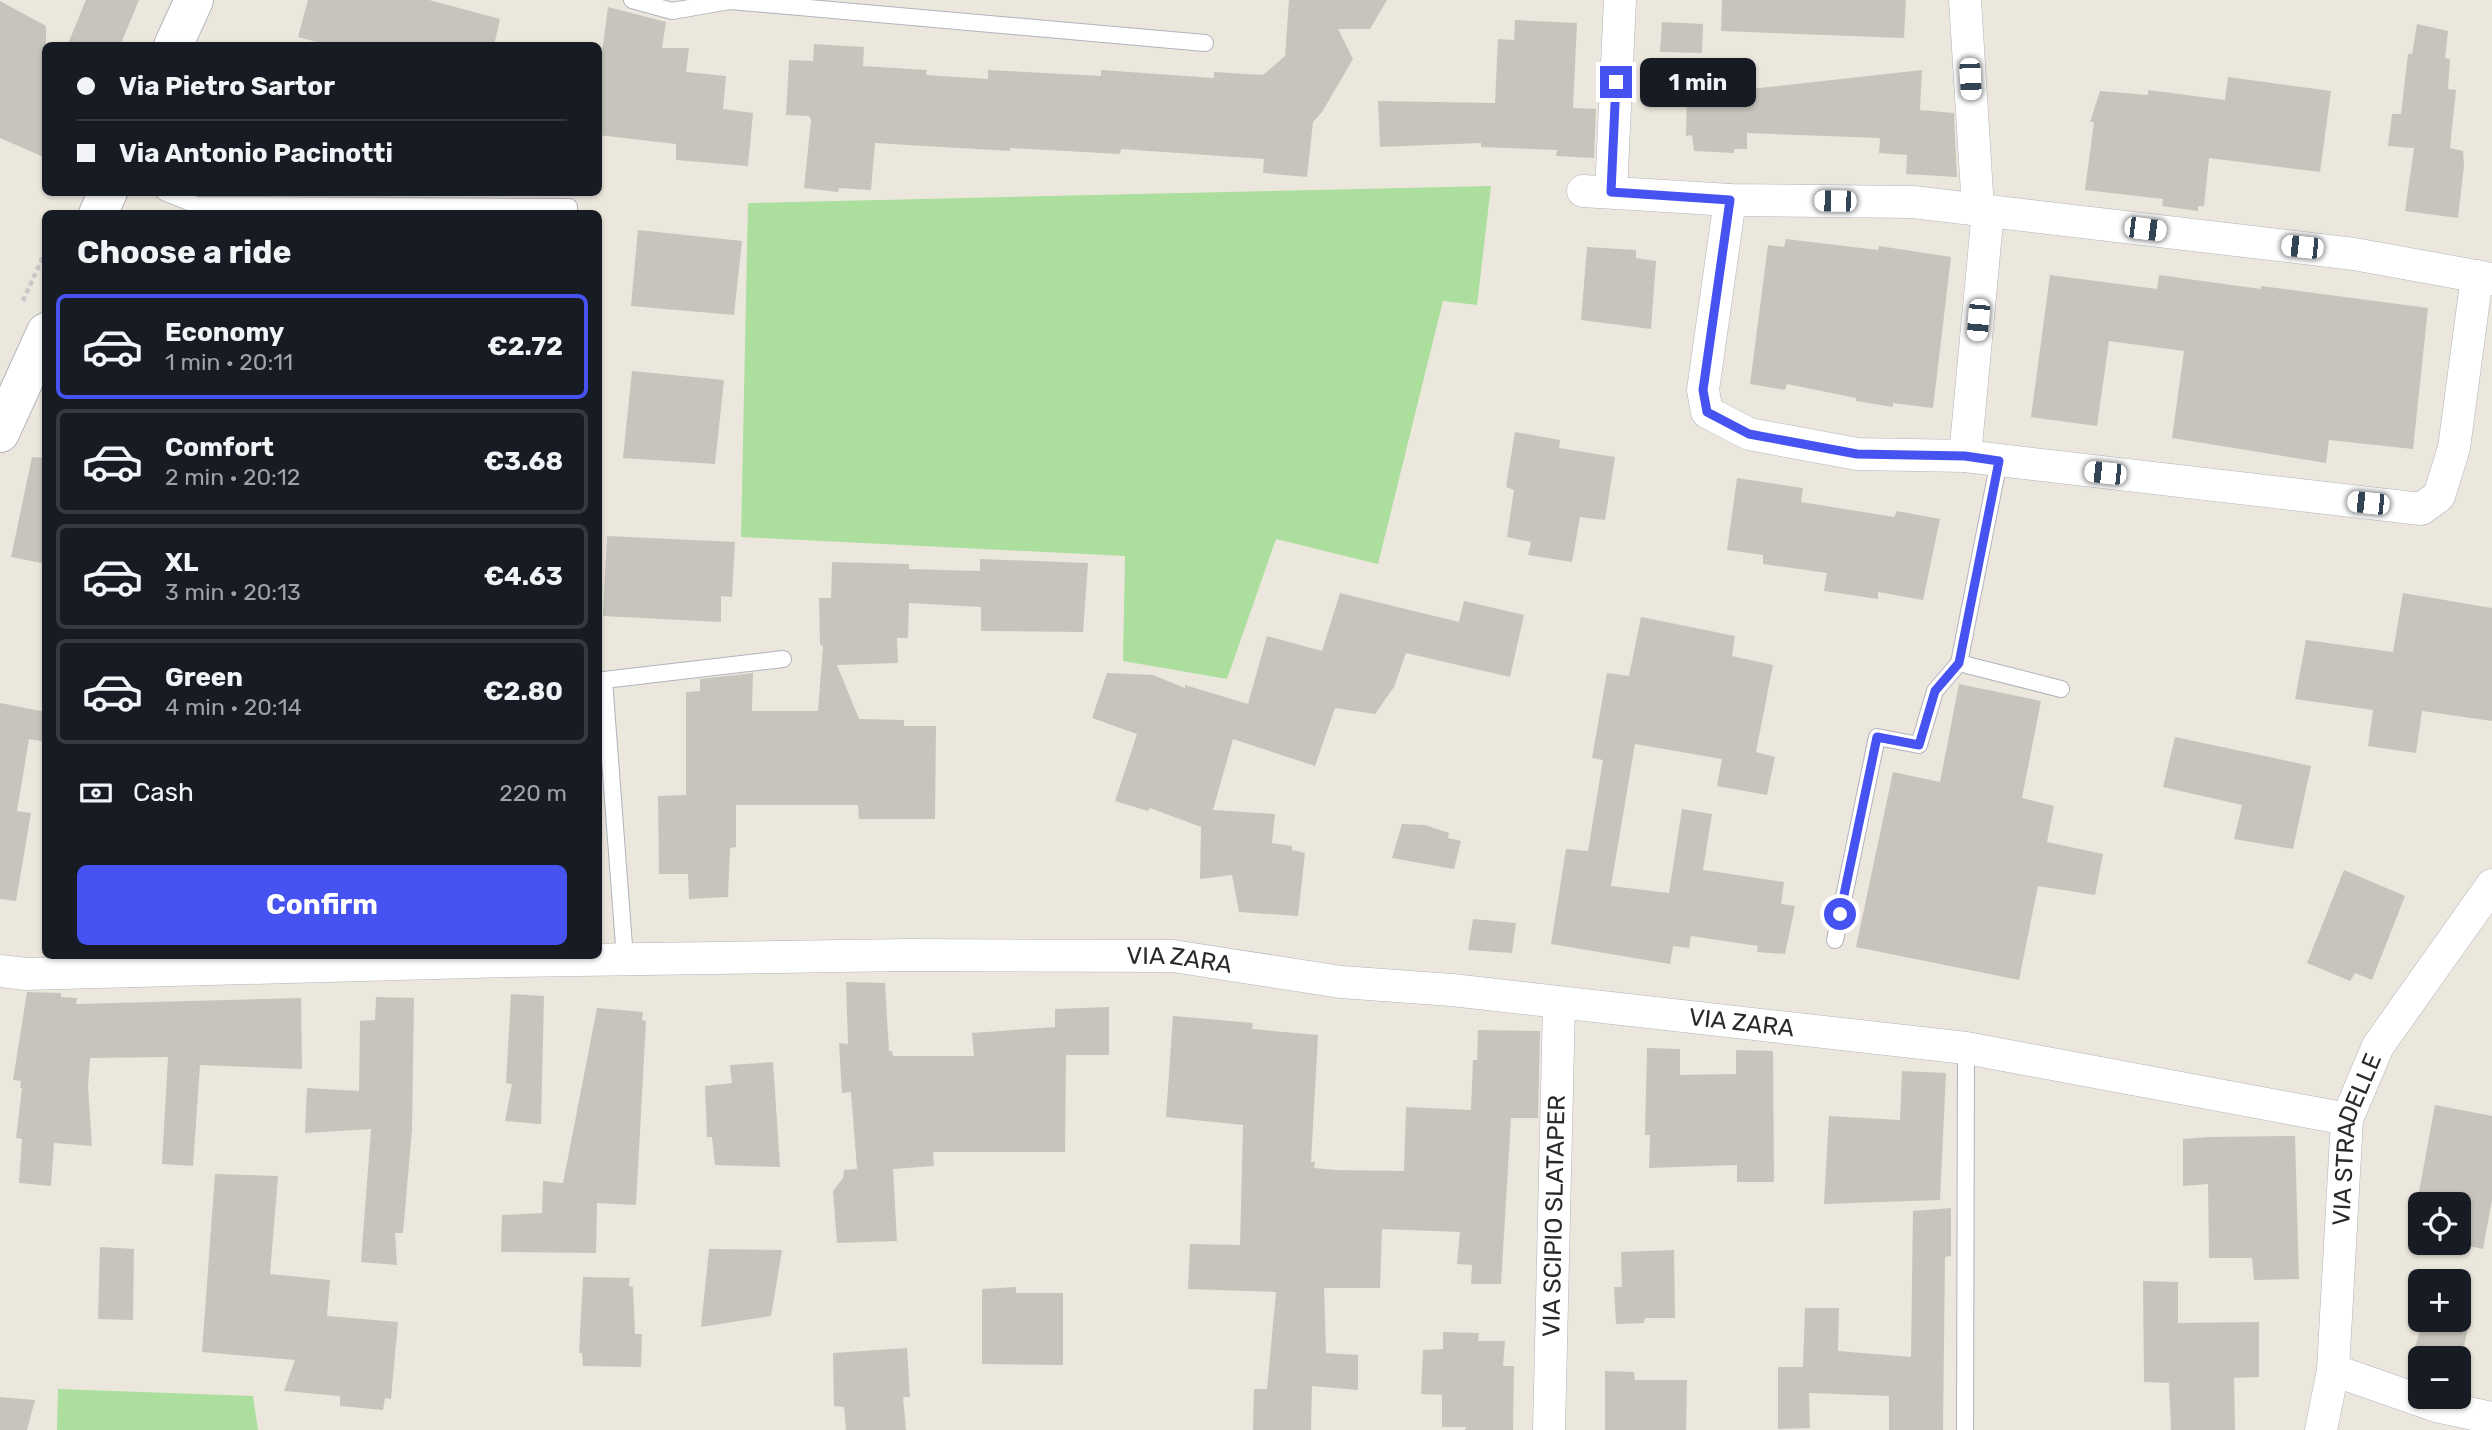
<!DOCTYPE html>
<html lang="en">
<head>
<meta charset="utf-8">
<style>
	:root { --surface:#171b24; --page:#242831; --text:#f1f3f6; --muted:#9ea1a6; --line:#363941; --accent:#4653f0 }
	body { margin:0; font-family:Rubik,sans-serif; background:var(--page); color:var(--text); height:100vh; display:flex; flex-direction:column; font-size:26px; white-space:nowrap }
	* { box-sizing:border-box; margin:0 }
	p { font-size:23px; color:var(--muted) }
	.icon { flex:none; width:38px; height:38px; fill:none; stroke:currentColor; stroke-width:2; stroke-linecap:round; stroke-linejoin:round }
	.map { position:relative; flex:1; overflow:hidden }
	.details { position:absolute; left:42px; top:210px; width:560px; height:749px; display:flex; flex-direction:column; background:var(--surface); border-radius:10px; box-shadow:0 2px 5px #0004 }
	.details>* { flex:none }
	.top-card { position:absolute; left:42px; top:42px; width:560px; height:154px; border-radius:10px; box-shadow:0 2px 5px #0004; display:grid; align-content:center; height:154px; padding:0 35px; background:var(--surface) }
	.tools { position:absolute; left:2408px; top:1192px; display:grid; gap:14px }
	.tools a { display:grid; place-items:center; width:63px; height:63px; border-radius:10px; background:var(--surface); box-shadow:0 2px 5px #0004; font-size:35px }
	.end { position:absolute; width:32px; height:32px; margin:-16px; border:9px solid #4653f0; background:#fff; box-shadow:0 0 0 4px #fff }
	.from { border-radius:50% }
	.bubble { position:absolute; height:49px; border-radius:10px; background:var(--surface); box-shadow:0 2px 5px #0004; font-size:23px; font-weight:700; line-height:49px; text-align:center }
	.car { position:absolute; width:21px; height:42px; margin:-21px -10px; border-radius:9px; box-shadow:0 0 5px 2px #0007; background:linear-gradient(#fff 24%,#345 0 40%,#fff 0 76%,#345 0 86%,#fff 0) }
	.top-card b { display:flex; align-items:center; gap:24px; height:66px; font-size:26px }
	.top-card b+b { border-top:2px solid var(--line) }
	.top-card i { width:18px; height:18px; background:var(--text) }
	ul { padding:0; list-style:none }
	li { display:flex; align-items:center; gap:21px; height:105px; margin:0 14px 10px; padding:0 21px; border:4px solid var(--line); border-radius:10px }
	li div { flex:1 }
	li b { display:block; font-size:26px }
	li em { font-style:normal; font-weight:700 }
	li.on { border-color:var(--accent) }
	li>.icon { width:63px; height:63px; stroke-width:1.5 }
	h2 { padding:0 35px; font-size:32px; line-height:84px }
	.pay { display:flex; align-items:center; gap:18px; height:77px; padding:0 35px; font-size:26px }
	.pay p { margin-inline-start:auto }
	.button { display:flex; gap:14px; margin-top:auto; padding:14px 35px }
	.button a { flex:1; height:80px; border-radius:10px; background:var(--accent); color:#fff; font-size:28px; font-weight:700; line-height:80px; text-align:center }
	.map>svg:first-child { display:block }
	.green { fill:#acdf9d }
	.building { fill:#c7c4bd }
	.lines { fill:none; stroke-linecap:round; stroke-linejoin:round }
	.service-casing { stroke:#b1b2bd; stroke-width:18 }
	.minor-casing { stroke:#b1b2bd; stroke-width:33 }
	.tertiary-casing { stroke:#b1b2bd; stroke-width:40 }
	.path { stroke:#c8c8c8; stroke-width:4.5; stroke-dasharray:5 3.5; stroke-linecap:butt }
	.service { stroke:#fff; stroke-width:16 }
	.minor { stroke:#fff; stroke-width:32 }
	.tertiary { stroke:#fff; stroke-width:38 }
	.route { stroke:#4653f0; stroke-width:9 }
	.labels { text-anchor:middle; stroke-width:7; stroke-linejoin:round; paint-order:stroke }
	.street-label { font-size:24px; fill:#2a2a2a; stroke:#fff }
</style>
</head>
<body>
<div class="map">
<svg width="2492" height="1430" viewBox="0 0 2492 1430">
	<rect width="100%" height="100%" fill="#ece7dd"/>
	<g class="green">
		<path d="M 1491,186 L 1477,305 L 1443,301 L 1378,564 L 1276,539 L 1227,679 L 1123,661 L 1125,556 L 741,537 L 748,203 Z"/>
		<path d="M 58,1389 L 253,1396 L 258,1430 L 57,1430 Z"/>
	</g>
	<g class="building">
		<path d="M 86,0 L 139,0 L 120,46 L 67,46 Z"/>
		<path d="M 308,0 L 429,0 L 500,19 L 494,46 L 332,46 L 298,37 Z"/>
		<path d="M 1289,0 L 1387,0 L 1370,29 L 1338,29 L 1353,59 L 1322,112 L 1313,122 L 1307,177 L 1263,173 L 1264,159 L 1121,149 L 1120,154 L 1010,148 L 1010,151 L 875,143 L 871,190 L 839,188 L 838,192 L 804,188 L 811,120 L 809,116 L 786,115 L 789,60 L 813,61 L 814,44 L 864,47 L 863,66 L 927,70 L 926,75 L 988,79 L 988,70 L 1101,76 L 1101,70 L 1214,78 L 1214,72 L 1263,75 L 1285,56 Z"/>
		<path d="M 1722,0 L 1906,0 L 1904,38 L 1721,31 Z"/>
		<path d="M 0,1 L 46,26 L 46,158 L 0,138 Z"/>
		<path d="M 608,7 L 666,22 L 662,48 L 689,48 L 686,72 L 726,76 L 723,109 L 753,113 L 748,166 L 676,160 L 676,144 L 598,135 L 598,59 L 601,60 Z"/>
		<path d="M 1515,20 L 1577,23 L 1573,108 L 1596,109 L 1594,158 L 1556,156 L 1557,150 L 1481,147 L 1481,143 L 1380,147 L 1378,101 L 1495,103 L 1498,39 L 1514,40 Z"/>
		<path d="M 1662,22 L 1703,24 L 1702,53 L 1660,52 Z"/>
		<path d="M 2417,24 L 2448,31 L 2445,58 L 2450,59 L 2448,89 L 2456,90 L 2450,148 L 2463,151 L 2464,166 L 2458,218 L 2405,211 L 2414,148 L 2388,146 L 2392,114 L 2401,114 L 2408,54 L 2412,54 Z"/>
		<path d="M 1922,70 L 1920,110 L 1954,113 L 1957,177 L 1906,174 L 1907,155 L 1879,153 L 1880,138 L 1747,133 L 1747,149 L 1734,149 L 1734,153 L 1694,151 L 1692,135 L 1686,136 L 1687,86 L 1723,87 L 1723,92 Z"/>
		<path d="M 2228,77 L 2331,91 L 2320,172 L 2209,158 L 2204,206 L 2198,206 L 2198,211 L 2162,206 L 2163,199 L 2085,190 L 2094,122 L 2090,122 L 2100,91 L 2148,95 L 2148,90 L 2225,100 Z"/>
		<path d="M 638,230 L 742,241 L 734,315 L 631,306 Z"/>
		<path d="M 1786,239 L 1878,250 L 1879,246 L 1951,257 L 1933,408 L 1893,403 L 1893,407 L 1856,401 L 1856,398 L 1787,384 L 1785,390 L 1750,384 L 1768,245 L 1784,247 Z"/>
		<path d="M 1587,247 L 1636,250 L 1636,258 L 1656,261 L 1651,329 L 1581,320 Z"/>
		<path d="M 2050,275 L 2157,289 L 2159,275 L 2261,289 L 2261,286 L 2428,308 L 2413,449 L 2329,440 L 2326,463 L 2172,438 L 2184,351 L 2109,341 L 2097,426 L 2031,417 Z"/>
		<path d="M 632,371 L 724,380 L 715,464 L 623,458 Z"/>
		<path d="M 1515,432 L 1560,440 L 1559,448 L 1615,457 L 1605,520 L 1580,517 L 1572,562 L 1528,555 L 1531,542 L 1507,537 L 1514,490 L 1506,487 Z"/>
		<path d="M 32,457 L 46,458 L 46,564 L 11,557 Z"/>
		<path d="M 1737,478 L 1803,488 L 1801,502 L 1894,517 L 1897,511 L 1940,519 L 1923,600 L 1878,592 L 1878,599 L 1824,591 L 1827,573 L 1763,564 L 1763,555 L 1727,550 Z"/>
		<path d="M 607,536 L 735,542 L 732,597 L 721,596 L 721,622 L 603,616 Z"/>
		<path d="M 980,559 L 1088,563 L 1083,632 L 981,631 L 981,607 L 909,603 L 908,638 L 897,638 L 898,663 L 837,665 L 859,719 L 904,720 L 904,726 L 936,726 L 935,819 L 859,819 L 858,805 L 736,805 L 736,847 L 730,848 L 728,897 L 689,899 L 688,874 L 659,874 L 658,796 L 686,795 L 686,692 L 700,691 L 700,679 L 753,673 L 752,711 L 818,711 L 823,646 L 820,645 L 819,598 L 831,598 L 832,562 L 909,564 L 909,569 L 980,571 Z"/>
		<path d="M 1340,593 L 1459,622 L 1464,601 L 1524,615 L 1510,677 L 1406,653 L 1394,687 L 1375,714 L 1335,708 L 1315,766 L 1233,739 L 1213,810 L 1275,814 L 1272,843 L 1292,846 L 1292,850 L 1305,853 L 1298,916 L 1239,912 L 1232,875 L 1200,879 L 1201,827 L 1150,808 L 1148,811 L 1115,801 L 1137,734 L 1092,718 L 1107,673 L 1153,675 L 1185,688 L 1185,685 L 1248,704 L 1267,636 L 1322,651 Z"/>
		<path d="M 2403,593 L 2492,608 L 2492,721 L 2422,711 L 2416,753 L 2368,746 L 2373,710 L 2295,699 L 2306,640 L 2393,652 Z"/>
		<path d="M 1641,617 L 1735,636 L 1732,656 L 1773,665 L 1756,752 L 1775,757 L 1767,795 L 1717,786 L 1722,759 L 1635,744 L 1611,886 L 1669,893 L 1682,809 L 1712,814 L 1703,870 L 1784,882 L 1781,904 L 1795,906 L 1785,954 L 1757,952 L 1758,946 L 1691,936 L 1689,948 L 1673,946 L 1670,964 L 1551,944 L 1566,849 L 1588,851 L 1603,760 L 1592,758 L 1607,673 L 1629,676 Z"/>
		<path d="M 1959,684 L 2041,701 L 2022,798 L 2054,806 L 2047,842 L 2103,854 L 2095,895 L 2038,886 L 2019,980 L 1856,947 L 1893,772 L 1940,782 Z"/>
		<path d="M 0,703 L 46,712 L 46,742 L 29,739 L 17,811 L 31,813 L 16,901 L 0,899 Z"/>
		<path d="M 2175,737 L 2311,766 L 2293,849 L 2234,839 L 2242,805 L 2163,787 Z"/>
		<path d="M 1402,824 L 1425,825 L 1449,833 L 1448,838 L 1461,841 L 1454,869 L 1392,858 Z"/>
		<path d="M 2344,870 L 2405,896 L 2372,980 L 2355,973 L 2350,981 L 2307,963 Z"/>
		<path d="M 1473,919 L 1516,923 L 1512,953 L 1468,950 Z"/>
		<path d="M 846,982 L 885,983 L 889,1051 L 892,1051 L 893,1056 L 974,1056 L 972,1033 L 1055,1027 L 1055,1009 L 1109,1007 L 1109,1055 L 1066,1055 L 1065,1152 L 933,1152 L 934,1166 L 893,1169 L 897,1241 L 837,1243 L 833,1191 L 843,1178 L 844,1170 L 857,1169 L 851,1092 L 842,1093 L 839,1043 L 848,1044 Z"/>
		<path d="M 27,992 L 61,993 L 61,997 L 77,998 L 76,1004 L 301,998 L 302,1069 L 200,1065 L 193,1166 L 162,1164 L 168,1057 L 90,1058 L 88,1087 L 92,1146 L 54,1143 L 51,1186 L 19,1183 L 22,1139 L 16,1138 L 22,1088 L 20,1088 L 21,1081 L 13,1080 Z"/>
		<path d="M 511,994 L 544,996 L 541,1124 L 505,1121 L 512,1084 L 506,1083 Z"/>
		<path d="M 376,997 L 414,998 L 412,1130 L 403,1233 L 395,1233 L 397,1265 L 361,1262 L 371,1129 L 305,1133 L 307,1088 L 359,1091 L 360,1021 L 375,1020 Z"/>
		<path d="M 597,1008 L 643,1012 L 642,1020 L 646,1021 L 636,1205 L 597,1203 L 596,1253 L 501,1252 L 502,1215 L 542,1213 L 543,1181 L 563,1183 Z"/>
		<path d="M 1173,1016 L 1253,1023 L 1252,1029 L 1318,1035 L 1311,1162 L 1315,1162 L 1314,1168 L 1336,1170 L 1404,1171 L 1406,1107 L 1471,1110 L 1473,1060 L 1477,1060 L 1478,1030 L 1540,1031 L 1538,1118 L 1511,1118 L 1501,1284 L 1471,1284 L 1472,1265 L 1457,1264 L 1460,1232 L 1382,1229 L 1380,1288 L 1324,1288 L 1326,1353 L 1358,1355 L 1358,1390 L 1312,1386 L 1311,1430 L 1253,1430 L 1254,1389 L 1267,1389 L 1276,1292 L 1188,1289 L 1190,1244 L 1240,1245 L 1243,1125 L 1166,1117 Z"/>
		<path d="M 1647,1048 L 1680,1049 L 1680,1075 L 1736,1074 L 1736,1050 L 1773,1051 L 1774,1182 L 1737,1182 L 1737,1165 L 1649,1168 L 1650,1135 L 1645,1135 Z"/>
		<path d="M 773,1062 L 780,1167 L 715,1165 L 712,1137 L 707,1137 L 705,1086 L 732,1083 L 730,1065 Z"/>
		<path d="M 1902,1071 L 1946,1073 L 1940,1200 L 1824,1204 L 1829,1116 L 1900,1120 Z"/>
		<path d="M 2435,1105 L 2492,1116 L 2492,1200 L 2483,1249 L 2450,1242 L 2459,1242 L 2459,1204 L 2420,1204 L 2420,1237 L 2411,1235 Z"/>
		<path d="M 2295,1136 L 2299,1279 L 2254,1280 L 2252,1258 L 2209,1258 L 2208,1184 L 2183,1186 L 2183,1139 L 2209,1137 Z"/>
		<path d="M 215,1174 L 278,1176 L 270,1274 L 330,1280 L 327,1316 L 398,1322 L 391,1399 L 385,1398 L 383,1410 L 340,1406 L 340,1396 L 284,1391 L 295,1360 L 202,1352 Z"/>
		<path d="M 1951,1208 L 1951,1256 L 1945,1257 L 1943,1430 L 1889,1430 L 1889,1396 L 1809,1393 L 1810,1428 L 1778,1429 L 1778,1367 L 1803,1367 L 1805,1308 L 1839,1308 L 1838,1351 L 1911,1357 L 1913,1211 Z"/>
		<path d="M 100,1247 L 134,1249 L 133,1320 L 98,1319 Z"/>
		<path d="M 709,1249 L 782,1250 L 771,1316 L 701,1327 Z"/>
		<path d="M 1674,1250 L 1675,1318 L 1645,1318 L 1644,1323 L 1616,1324 L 1614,1287 L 1622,1287 L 1621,1252 Z"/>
		<path d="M 583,1277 L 630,1278 L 629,1286 L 633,1287 L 635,1334 L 642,1334 L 641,1367 L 583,1366 L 582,1353 L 579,1353 Z"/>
		<path d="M 2143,1281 L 2178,1282 L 2178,1323 L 2259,1322 L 2259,1377 L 2234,1378 L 2235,1430 L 2171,1430 L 2169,1383 L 2144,1382 Z"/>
		<path d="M 1016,1287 L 1016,1293 L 1063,1293 L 1063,1365 L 982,1364 L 982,1289 Z"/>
		<path d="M 2459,1318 L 2469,1321 L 2461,1364 L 2459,1364 L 2459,1358 L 2442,1358 L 2414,1349 L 2424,1320 Z"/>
		<path d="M 1443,1332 L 1479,1333 L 1478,1341 L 1505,1341 L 1503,1366 L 1514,1366 L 1513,1430 L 1465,1430 L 1466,1427 L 1442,1427 L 1442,1395 L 1421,1394 L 1423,1350 L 1443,1349 Z"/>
		<path d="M 907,1348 L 910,1397 L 903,1397 L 906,1430 L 846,1430 L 844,1407 L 834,1406 L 833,1353 Z"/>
		<path d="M 1605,1371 L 1634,1372 L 1635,1380 L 1687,1380 L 1686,1430 L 1605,1430 Z"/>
		<path d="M 0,1397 L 35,1400 L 27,1430 L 0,1430 Z"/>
	</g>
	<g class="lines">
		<g class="service-casing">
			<g id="service">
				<path d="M 632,0 L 672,11 L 730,1 L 1205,43"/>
				<path d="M 164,192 L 196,205 L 569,207 L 569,214"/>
				<path d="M 1999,461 L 1959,663 L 2061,689"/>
				<path d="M 1835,940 L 1877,737 L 1919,745 L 1935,691 L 1959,663"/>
				<path d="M 625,959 L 604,680 L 783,659"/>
				<path d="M 1965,1430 L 1966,1048"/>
			</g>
		</g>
		<g class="minor-casing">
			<g id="minor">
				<path d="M 1965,0 L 1978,209"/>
				<path d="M 1583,191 L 1730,200 L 1913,202 L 2354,254 L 2492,279"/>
				<path d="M 1611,192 L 1620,0"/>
				<path d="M 1730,200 L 1703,390 L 1707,412 L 1749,434 L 1857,454 L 1965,456 L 2421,509 L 2439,496 L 2454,448 L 2477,276"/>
				<path d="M 1965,456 L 1988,211"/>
				<path id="s1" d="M 0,971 L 26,974 L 512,961 L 906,955 L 1173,956 L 1341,982 L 1452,990 L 1966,1048 L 2347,1119"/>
				<path d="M 2333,1370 L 2436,1406 L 2492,1418"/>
				<path id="s2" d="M 1549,1430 L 1559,1003"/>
				<path id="s3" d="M 2321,1430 L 2333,1370 L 2347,1119 L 2378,1046 L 2492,885"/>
			</g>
		</g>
		<g class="tertiary-casing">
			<g id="tertiary">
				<path d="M 173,46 L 194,0"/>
				<path d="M 98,214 L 108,192"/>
				<path d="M 0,433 L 46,332"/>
			</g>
		</g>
		<path class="path" d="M 23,301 L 46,250"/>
		<use href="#service" class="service"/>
		<use href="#minor" class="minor"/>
		<use href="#tertiary" class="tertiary"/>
	</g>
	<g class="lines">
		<path class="route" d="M 1616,82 L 1611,192 L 1730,200 L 1703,390 L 1707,412 L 1749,434 L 1857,454 L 1965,456 L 1999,461 L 1959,663 L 1935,691 L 1919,745 L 1877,737 L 1840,914"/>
	</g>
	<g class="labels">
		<g class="street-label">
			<text dy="8" stroke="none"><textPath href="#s1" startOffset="1180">VIA ZARA</textPath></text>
			<text dy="8" stroke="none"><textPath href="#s1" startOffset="1746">VIA ZARA</textPath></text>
			<text dy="8" stroke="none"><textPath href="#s3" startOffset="294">VIA STRADELLE</textPath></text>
			<text dy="8" stroke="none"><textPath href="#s2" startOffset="214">VIA SCIPIO SLATAPER</textPath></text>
		</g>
	</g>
</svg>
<div class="tools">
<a><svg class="icon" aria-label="locate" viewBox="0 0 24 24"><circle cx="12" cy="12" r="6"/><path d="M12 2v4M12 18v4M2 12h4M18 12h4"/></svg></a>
<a>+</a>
<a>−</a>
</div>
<i class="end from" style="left:1840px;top:914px"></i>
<i class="end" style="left:1616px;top:82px"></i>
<div class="bubble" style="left:1640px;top:58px;width:116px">1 min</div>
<i class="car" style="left:1970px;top:79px;rotate:177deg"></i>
<i class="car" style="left:1835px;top:201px;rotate:271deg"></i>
<i class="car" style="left:2145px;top:229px;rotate:97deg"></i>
<i class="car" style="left:2302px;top:247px;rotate:276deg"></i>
<i class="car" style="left:1978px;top:320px;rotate:185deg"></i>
<i class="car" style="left:2105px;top:473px;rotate:276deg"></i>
<i class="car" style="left:2368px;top:503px;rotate:276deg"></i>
<div class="top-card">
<b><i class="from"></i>Via Pietro Sartor</b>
<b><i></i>Via Antonio Pacinotti</b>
</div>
<section class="details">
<h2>Choose a ride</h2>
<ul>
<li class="on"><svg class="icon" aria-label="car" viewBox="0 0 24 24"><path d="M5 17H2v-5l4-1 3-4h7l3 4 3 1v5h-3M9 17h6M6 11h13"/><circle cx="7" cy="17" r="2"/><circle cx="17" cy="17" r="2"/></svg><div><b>Economy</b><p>1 min · 20:11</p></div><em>€2.72</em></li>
<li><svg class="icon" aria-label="car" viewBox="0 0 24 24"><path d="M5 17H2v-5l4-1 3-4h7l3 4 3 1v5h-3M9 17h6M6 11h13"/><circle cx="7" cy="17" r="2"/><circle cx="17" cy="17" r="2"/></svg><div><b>Comfort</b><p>2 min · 20:12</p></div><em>€3.68</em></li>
<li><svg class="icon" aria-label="car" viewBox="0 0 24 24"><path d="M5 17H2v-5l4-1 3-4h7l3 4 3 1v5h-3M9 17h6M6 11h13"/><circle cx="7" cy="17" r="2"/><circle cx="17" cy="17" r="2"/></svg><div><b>XL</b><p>3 min · 20:13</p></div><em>€4.63</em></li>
<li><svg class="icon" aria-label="car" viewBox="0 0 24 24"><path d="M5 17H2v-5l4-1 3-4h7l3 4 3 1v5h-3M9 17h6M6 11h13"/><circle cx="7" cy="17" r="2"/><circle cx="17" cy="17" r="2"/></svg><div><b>Green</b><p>4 min · 20:14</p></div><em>€2.80</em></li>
</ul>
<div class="pay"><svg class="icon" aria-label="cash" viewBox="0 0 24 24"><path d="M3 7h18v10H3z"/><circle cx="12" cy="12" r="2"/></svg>Cash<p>220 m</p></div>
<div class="button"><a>Confirm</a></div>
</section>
</div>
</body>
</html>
